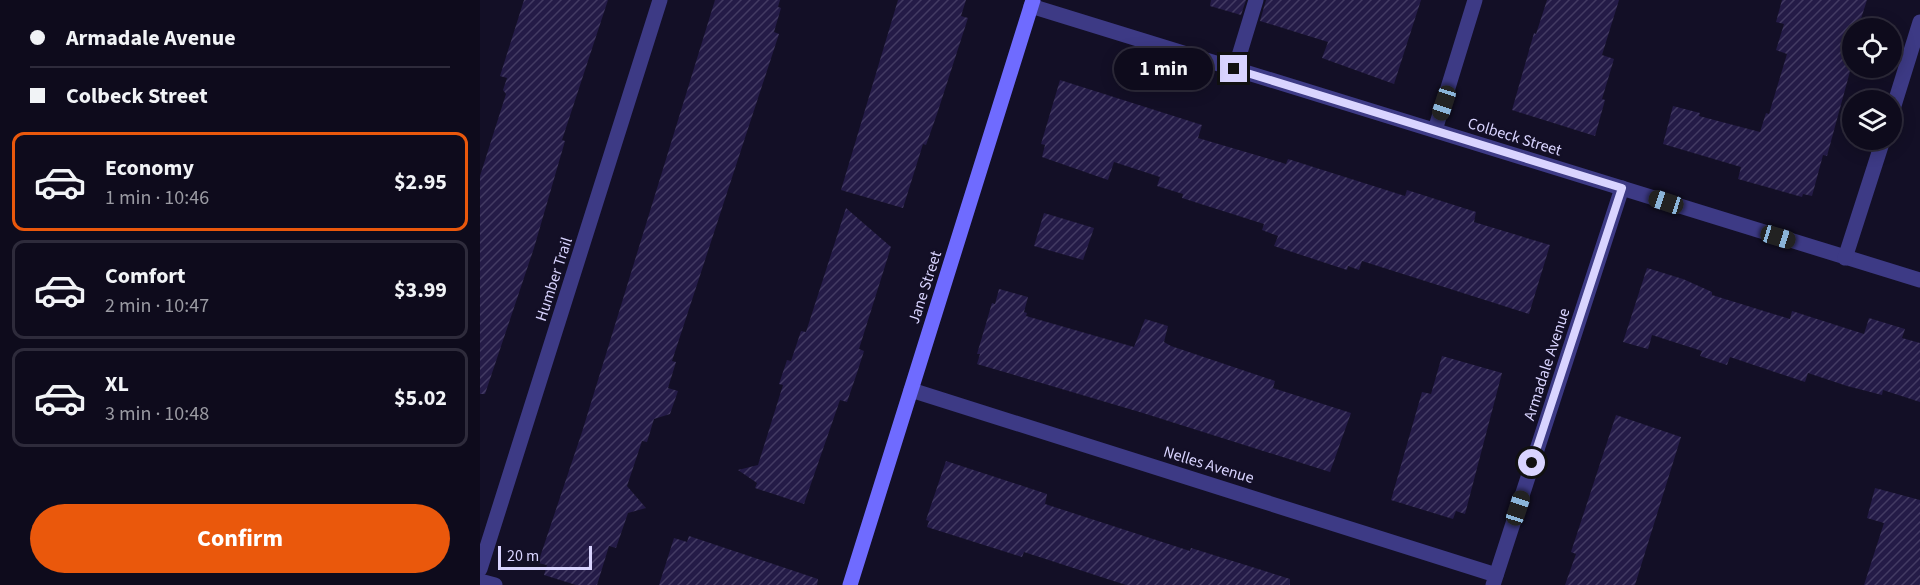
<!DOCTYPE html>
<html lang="en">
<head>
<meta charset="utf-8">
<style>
	:root { --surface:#0e0b1c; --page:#171425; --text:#f1f3f6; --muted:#9b9ba3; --line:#2e2b3b; --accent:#ea580c }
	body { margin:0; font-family:"Source Sans 3",sans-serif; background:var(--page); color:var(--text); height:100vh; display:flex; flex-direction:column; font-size:22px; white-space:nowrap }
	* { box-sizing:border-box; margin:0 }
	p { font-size:20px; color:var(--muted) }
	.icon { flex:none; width:33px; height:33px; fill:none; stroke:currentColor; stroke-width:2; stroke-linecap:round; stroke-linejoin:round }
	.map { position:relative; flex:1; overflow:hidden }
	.panel { display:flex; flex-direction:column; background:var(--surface); width:480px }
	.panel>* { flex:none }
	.banner { display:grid; align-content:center; height:132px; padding:0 30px; background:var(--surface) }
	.buttons { position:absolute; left:1362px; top:18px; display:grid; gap:12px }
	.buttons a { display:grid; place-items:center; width:60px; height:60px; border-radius:50%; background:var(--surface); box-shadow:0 3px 15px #0003,0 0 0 2px var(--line); font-size:30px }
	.scale { position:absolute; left:18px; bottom:15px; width:94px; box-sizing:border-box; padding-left:6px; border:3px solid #d9d4ff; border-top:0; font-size:16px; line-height:21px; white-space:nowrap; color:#d9d4ff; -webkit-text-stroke:4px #130f26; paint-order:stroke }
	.end { position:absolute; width:27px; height:27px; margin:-14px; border:8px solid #d9d4ff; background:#111; box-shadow:0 0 0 3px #111 }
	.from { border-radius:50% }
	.bubble { position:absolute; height:42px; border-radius:21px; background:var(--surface); box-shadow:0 3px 15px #0003,0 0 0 2px var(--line); font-size:20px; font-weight:700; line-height:42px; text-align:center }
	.car { position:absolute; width:18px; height:36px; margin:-18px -9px; border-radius:8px; box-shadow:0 0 4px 2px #0007; background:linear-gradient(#222 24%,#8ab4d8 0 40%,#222 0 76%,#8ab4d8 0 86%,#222 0) }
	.banner b { display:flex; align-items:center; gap:21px; height:57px; font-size:22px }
	.banner b+b { border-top:2px solid var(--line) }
	.banner i { width:15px; height:15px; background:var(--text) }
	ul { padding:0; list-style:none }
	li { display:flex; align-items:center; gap:18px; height:99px; margin:0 12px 9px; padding:0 18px; border:3px solid var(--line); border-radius:12px }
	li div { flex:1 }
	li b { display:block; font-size:22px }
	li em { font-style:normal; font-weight:700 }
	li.current { border-color:var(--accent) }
	li>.icon { width:54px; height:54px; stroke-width:1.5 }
	.primary-button { display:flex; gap:12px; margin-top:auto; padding:12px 30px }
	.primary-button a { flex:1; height:69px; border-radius:36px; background:var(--accent); color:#fff; font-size:24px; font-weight:700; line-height:69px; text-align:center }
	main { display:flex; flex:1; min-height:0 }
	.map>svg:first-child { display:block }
	.building { fill:url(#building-hatch) }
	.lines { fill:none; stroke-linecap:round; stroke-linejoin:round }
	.lane { stroke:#3d3a85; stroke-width:15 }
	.street { stroke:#3d3a85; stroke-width:15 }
	.secondary { stroke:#6f6bff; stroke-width:15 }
	.route { stroke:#d9d4ff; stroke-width:8 }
	.labels { text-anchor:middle; stroke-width:5; stroke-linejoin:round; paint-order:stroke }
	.street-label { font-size:16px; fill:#d9d4ff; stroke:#130f26 }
</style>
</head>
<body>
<main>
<section class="panel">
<div class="banner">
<b><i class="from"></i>Armadale Avenue</b>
<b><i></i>Colbeck Street</b>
</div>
<ul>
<li class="current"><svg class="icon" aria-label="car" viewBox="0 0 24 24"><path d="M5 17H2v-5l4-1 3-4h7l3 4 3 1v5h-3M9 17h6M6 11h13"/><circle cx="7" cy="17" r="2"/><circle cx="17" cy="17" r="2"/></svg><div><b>Economy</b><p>1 min · 10:46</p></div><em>$2.95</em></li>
<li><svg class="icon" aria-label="car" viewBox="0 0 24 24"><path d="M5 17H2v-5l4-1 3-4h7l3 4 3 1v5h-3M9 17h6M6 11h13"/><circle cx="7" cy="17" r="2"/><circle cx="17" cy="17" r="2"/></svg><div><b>Comfort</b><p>2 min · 10:47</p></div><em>$3.99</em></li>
<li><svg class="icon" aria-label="car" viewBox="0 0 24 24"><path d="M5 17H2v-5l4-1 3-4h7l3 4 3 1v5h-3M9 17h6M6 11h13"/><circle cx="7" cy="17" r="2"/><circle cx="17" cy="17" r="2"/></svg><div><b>XL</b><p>3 min · 10:48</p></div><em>$5.02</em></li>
</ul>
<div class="primary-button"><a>Confirm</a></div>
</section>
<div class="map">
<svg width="1440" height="585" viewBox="0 0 1440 585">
	<defs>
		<pattern id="building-hatch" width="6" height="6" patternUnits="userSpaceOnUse" patternTransform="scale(1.5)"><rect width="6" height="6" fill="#241b47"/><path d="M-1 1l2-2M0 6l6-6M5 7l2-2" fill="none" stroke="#433b63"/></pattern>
	</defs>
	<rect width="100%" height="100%" fill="#130f26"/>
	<g class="building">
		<path d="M 44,0 L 128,0 L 82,140 L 85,141 L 54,248 L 5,394 L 0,394 L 0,176 L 26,94 L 23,90 L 27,78 L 20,76 Z"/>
		<path d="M 235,0 L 300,0 L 298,7 L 301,8 L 294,32 L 299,34 L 192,361 L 196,362 L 188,388 L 198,391 L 190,414 L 174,419 L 167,442 L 162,441 L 147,486 L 166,508 L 148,513 L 136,548 L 129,546 L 117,585 L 96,585 L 64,575 L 67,565 L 58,563 L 102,432 Z"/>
		<path d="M 418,0 L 486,0 L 481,16 L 488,18 L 457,114 L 446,145 L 443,144 L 423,208 L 361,190 Z"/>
		<path d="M 731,0 L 766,0 L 761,15 L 730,6 Z"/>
		<path d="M 786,0 L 941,0 L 914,84 L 842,58 L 848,42 L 780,21 Z"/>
		<path d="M 1067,0 L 1139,0 L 1122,55 L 1134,59 L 1122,99 L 1125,100 L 1115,136 L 1032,110 L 1054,33 L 1056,34 Z"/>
		<path d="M 1302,0 L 1387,0 L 1378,28 L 1372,28 L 1372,46 L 1368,63 L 1372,64 L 1347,156 L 1343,155 L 1332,196 L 1323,194 L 1322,197 L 1258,179 L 1261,167 L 1183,144 L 1193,106 L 1220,113 L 1219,116 L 1280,132 L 1286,113 L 1289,114 L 1307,54 L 1296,50 L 1304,24 L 1296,22 Z"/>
		<path d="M 580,80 L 722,125 L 718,138 L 806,164 L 808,159 L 925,196 L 927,190 L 996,212 L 994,222 L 1070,245 L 1049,314 L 882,261 L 879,270 L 868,266 L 867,270 L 794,246 L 798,236 L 782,230 L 784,224 L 702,198 L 703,194 L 677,186 L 680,177 L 634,162 L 628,180 L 562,157 L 565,145 L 561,144 Z"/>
		<path d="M 366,208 L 411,247 L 379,349 L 384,351 L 377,373 L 367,402 L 360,400 L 324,504 L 275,488 L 277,483 L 258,470 L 278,465 L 303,385 L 299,384 L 307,360 L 311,361 L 321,331 L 326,332 Z"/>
		<path d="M 564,213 L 614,228 L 603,260 L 554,246 Z"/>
		<path d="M 1167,268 L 1203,279 L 1232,292 L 1232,295 L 1310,319 L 1312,311 L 1384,334 L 1389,318 L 1425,329 L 1422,338 L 1440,343 L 1440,402 L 1403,390 L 1402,395 L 1367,386 L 1328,373 L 1325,382 L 1250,357 L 1247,365 L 1220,356 L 1222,351 L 1172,335 L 1168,349 L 1143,342 Z"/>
		<path d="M 519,289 L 548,297 L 544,312 L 547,313 L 546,316 L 654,347 L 665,319 L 688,326 L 684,342 L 691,346 L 795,381 L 793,388 L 871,413 L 850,472 L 663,413 L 497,364 L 500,354 L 497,354 L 512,303 L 515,304 Z"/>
		<path d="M 962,356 L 1022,373 L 985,514 L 976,511 L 973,519 L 911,500 L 942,392 L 951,394 Z"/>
		<path d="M 1136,415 L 1201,437 L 1155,585 L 1085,585 L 1096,554 L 1091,552 Z"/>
		<path d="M 466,461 L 567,494 L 565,504 L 710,551 L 711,548 L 810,579 L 810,585 L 646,585 L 544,552 L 542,557 L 447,527 L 449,521 L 446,520 Z"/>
		<path d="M 1395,488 L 1440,500 L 1440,585 L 1384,585 L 1404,523 L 1387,518 Z"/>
		<path d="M 209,536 L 338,579 L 337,585 L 179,585 L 194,538 L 207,542 Z"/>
	</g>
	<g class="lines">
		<path class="lane" d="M 755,69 L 776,0"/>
		<g class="street">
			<path d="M 551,6 L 1440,280"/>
			<path d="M 1412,112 L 1440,22"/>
			<path d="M 955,130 L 995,0"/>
			<path d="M 1365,258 L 1403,140"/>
			<path d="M 431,390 L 1016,575"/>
			<path d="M 0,569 L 180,0"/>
			<path d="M 0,581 L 15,585"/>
			<path d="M 1013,585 L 1142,188"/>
		</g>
		<path class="secondary" d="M 370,585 L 553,0"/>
	</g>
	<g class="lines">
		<path class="route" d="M 754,69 L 1142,188 L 1052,463"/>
	</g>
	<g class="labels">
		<g class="street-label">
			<text transform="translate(1035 136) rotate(17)" y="6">Colbeck Street</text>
			<text transform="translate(73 279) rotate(-72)" y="6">Humber Trail</text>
			<text transform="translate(444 287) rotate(-72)" y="6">Jane Street</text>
			<text transform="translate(1066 364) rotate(-72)" y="6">Armadale Avenue</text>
			<text transform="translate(729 464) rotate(17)" y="6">Nelles Avenue</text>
		</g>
	</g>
</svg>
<div class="buttons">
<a><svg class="icon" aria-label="locate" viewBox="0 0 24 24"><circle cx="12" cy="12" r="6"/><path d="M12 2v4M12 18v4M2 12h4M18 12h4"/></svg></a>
<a><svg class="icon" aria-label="layers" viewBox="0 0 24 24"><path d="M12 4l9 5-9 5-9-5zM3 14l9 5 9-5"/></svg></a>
</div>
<div class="scale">20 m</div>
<i class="end from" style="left:1052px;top:463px"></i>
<i class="end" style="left:754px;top:69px"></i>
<div class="bubble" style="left:634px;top:48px;width:99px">1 min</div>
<i class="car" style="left:964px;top:103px;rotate:198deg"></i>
<i class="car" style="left:1186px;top:202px;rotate:288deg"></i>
<i class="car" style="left:1298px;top:237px;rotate:107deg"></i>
<i class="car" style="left:1038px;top:508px;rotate:18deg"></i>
</div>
</main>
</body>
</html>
